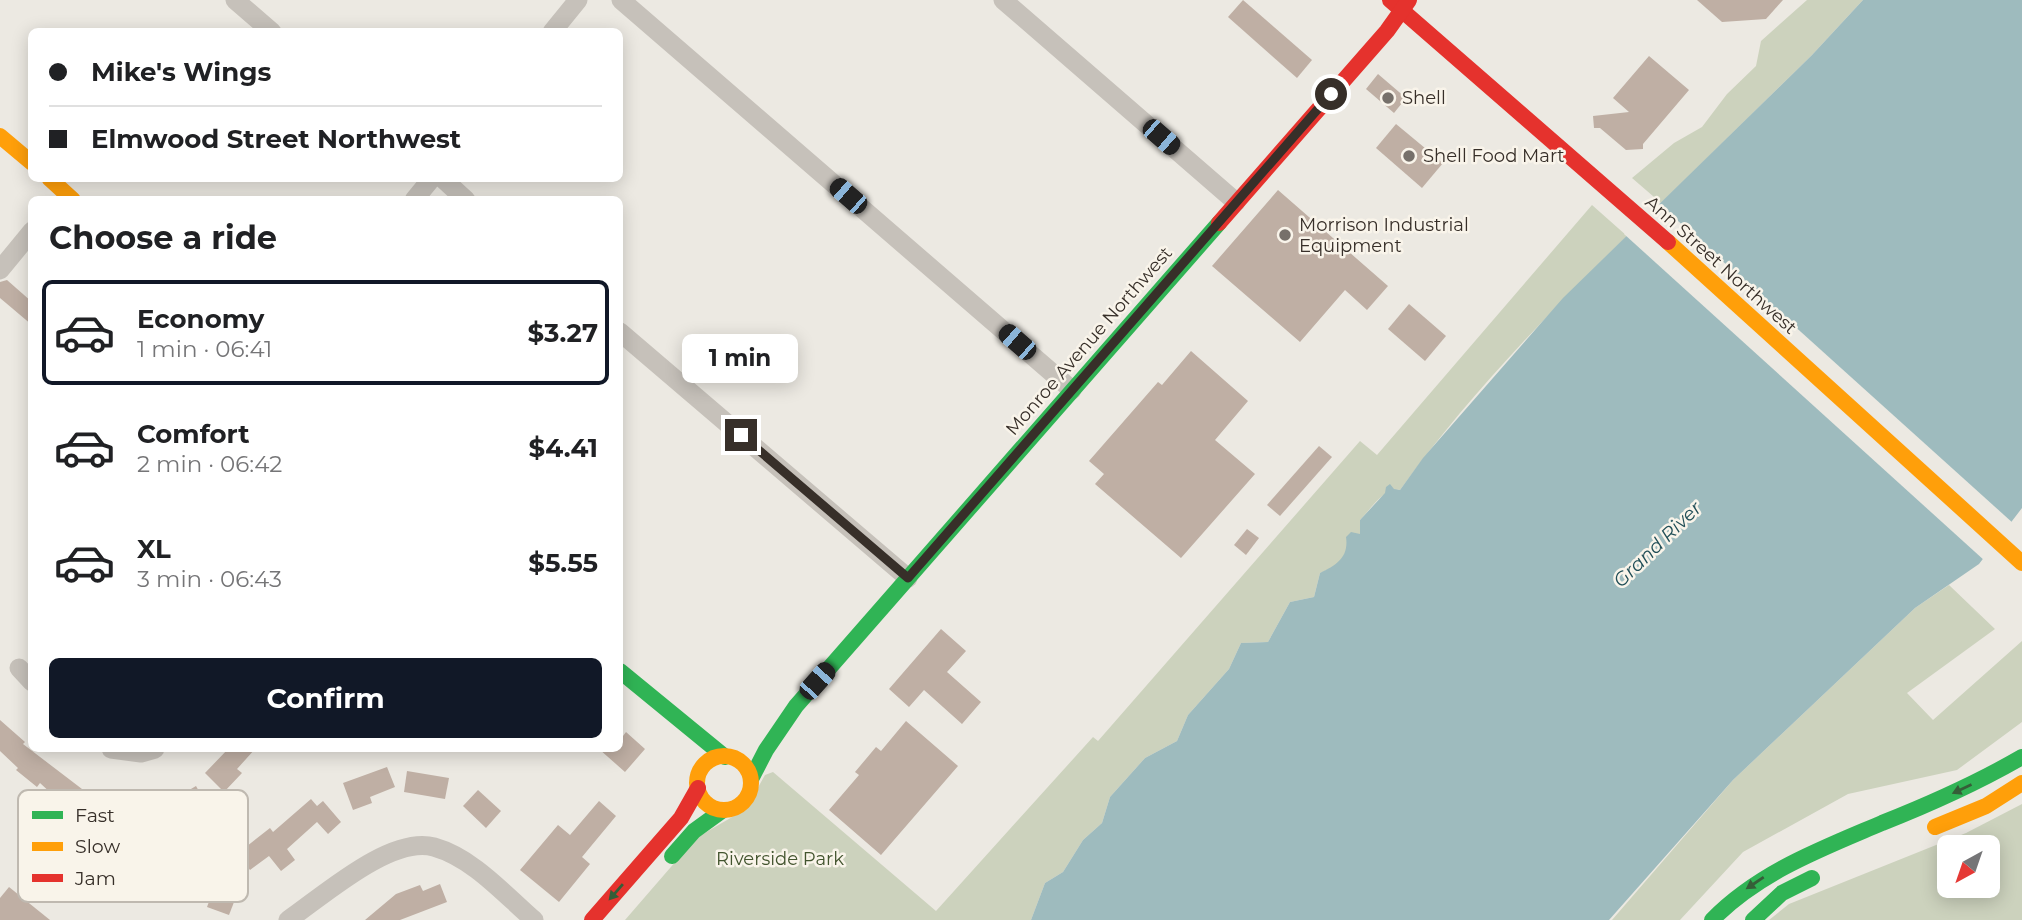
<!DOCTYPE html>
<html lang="en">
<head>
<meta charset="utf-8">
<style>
	:root { --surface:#fff; --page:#f2f2f2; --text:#202124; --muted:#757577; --line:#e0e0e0; --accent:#111827 }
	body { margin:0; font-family:Montserrat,sans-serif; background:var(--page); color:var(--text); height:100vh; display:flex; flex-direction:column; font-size:26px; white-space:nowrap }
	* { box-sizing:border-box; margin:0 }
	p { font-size:23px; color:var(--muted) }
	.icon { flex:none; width:38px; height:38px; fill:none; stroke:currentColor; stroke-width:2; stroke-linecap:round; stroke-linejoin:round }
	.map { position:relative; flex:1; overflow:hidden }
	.details { position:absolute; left:28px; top:196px; width:595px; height:556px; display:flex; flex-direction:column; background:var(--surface); border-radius:10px; box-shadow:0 4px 18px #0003 }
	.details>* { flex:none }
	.top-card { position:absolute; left:28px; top:28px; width:595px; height:154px; border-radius:10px; box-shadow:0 4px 18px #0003; display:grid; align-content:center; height:154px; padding:0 21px; background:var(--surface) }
	.needle { width:46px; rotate:220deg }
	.fabs { position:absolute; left:1937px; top:835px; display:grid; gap:14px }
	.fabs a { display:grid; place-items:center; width:63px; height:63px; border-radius:10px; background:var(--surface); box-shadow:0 4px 18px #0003; font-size:35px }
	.end { position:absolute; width:32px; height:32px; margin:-16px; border:9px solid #372f29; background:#fff; box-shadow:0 0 0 4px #fff }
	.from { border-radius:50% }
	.bubble { position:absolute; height:49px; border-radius:10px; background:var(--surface); box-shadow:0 4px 18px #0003; font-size:23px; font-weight:700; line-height:49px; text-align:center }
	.car { position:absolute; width:21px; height:42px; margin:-21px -10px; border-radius:9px; box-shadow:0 0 5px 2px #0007; background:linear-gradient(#222 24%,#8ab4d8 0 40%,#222 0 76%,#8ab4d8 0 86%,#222 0) }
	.top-card b { display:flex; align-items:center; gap:24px; height:66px; font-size:26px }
	.top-card b+b { border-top:2px solid var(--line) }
	.top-card i { width:18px; height:18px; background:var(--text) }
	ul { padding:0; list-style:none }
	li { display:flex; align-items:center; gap:21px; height:105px; margin:0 14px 10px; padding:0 7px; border:4px solid transparent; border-radius:10px }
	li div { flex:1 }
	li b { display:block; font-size:26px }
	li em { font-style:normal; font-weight:700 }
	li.current { border-color:var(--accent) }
	li>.icon { width:63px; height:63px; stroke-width:1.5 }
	h2 { padding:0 21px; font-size:32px; line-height:84px }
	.button { display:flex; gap:14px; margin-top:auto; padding:14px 21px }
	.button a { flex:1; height:80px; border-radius:10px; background:var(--accent); color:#fff; font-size:28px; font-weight:700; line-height:80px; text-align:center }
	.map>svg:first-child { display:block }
	.green { fill:#ccd2bd; fill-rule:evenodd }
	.water { fill:#9ebbbe }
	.pier { fill:#ece9e2 }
	.building { fill:#bfafa4 }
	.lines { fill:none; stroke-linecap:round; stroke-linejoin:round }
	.street { stroke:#c6c1ba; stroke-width:19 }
	.fast { stroke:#30b455; stroke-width:16 }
	.slow { stroke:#ff9f0a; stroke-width:16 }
	.jam { stroke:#e5322d; stroke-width:16 }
	.oneway { fill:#355e38 }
	.route { stroke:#372f29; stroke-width:9 }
	.poi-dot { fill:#76706a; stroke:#f9f4ea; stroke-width:2.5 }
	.labels { text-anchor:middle; stroke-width:5; stroke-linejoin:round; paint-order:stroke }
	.poi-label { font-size:18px; fill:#372f29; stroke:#f9f4ea; text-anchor:start }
	.street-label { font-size:18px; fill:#372f29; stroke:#f9f4ea }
	.park-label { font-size:18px; fill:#42542e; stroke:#f9f4ea }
	.water-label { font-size:19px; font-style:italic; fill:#204e57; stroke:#f9f4ea }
	.key { fill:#f9f4ea; stroke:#bfb9b0; stroke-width:2 }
	.key-label { font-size:19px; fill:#372f29 }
</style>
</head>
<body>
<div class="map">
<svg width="2022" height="920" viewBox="0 0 2022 920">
	<rect width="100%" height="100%" fill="#ece9e2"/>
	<g class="green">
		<path d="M 1807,0 L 1863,0 L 1812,55 L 1661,203 L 1632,178 L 1674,143 L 1702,127 L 1727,94 L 1756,66 L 1761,41 Z"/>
		<path d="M 1592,205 L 1627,236 C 1548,313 1464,401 1400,490 C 1383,488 1371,509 1360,520 L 1360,534 L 1338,565 L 1320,573 L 1314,597 L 1290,602 L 1268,642 L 1241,643 L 1229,669 L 1188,715 L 1177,741 L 1145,758 L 1110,797 L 1102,823 L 1083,840 L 1063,872 L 1045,883 L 1031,920 L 625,920 L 696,838 L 746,809 L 765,775 L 773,772 L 936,911 L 1093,737 L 1098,741 L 1360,441 L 1377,455 Z"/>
		<path d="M 1949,585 L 1995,629 L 1907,693 L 1933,720 L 2022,641 L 2022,722 L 1957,770 L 1848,794 L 1743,852 L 1680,920 L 1612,920 L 1733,780 L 1915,608 Z"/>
		<path d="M 2022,804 L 2022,920 L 1769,920 L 1789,904 L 1966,833 ZM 1950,847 L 1988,847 L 1988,886 L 1950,886 Z"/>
	</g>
	<path class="water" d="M 1863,0 L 2022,0 L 2022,508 L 1979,564 L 1915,608 L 1733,780 L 1609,920 L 1031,920 L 1045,883 L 1063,872 L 1083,840 L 1102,823 L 1110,797 L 1145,758 L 1177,741 L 1188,715 L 1229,669 L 1241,643 L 1268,642 L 1290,602 L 1314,597 L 1320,573 C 1337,565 1349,557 1346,537 L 1351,532 L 1360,534 L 1360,520 L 1385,493 L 1386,487 L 1390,484 L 1394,489 L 1400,490 L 1423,458 L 1563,298 L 1812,55 Z"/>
	<path class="pier" d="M 1657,202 L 2014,524 L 1985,561 L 1624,234 Z"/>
	<g class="building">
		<path d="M 1243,0 L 1312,60 L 1297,78 L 1228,17 Z"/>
		<path d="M 1697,0 L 1783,0 L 1766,19 L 1722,22 Z"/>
		<path d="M 1649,56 L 1689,90 L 1643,144 L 1643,149 L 1626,150 L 1600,128 L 1594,128 L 1593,116 L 1629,112 L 1613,98 Z"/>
		<path d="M 1378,74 L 1406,98 L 1394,113 L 1366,89 Z"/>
		<path d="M 1396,124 L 1443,163 L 1422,188 L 1376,148 Z"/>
		<path d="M 1278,190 L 1388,286 L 1367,310 L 1345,290 L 1300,342 L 1212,266 Z"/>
		<path d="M 7,280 L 32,302 L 32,325 L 0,298 L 0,282 Z"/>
		<path d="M 1409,304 L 1446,336 L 1425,361 L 1388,329 Z"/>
		<path d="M 1191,351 L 1248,401 L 1215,440 L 1255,474 L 1181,558 L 1095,484 L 1104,474 L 1089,461 L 1158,382 L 1162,385 Z"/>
		<path d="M 1319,446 L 1332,457 L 1280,516 L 1267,505 Z"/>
		<path d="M 1247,529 L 1259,538 L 1246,555 L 1234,545 Z"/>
		<path d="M 941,629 L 966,651 L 947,672 L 981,702 L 962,724 L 924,690 L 909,707 L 889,689 Z"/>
		<path d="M 0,720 L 25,742 L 23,744 L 82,789 L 66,807 L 40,783 L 37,787 L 16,770 L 18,768 L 0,751 Z"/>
		<path d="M 906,721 L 958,766 L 881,855 L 829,810 L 859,775 L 855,772 L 876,747 L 881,751 Z"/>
		<path d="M 626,732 L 645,749 L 625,772 L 599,749 L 620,749 L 620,740 Z"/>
		<path d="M 228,749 L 255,749 L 237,769 L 242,773 L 224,792 L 205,773 Z"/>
		<path d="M 387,767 L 395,787 L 370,797 L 372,803 L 353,810 L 343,783 Z"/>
		<path d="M 407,771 L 449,778 L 445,799 L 404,792 Z"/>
		<path d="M 196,786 L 208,807 L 186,820 L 174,799 Z"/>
		<path d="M 478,790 L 501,811 L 486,828 L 463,806 Z"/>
		<path d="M 311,799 L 317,806 L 323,801 L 341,822 L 328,834 L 317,822 L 287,849 L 295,860 L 281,871 L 269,856 L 250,870 L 237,854 L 270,828 L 273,832 Z"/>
		<path d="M 599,801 L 616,816 L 582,857 L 590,864 L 559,902 L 520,870 L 558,825 L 570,835 Z"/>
		<path d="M 219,875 L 241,884 L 229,915 L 207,907 Z"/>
		<path d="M 440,884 L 447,902 L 400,920 L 365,920 L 396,894 L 420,885 L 423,891 Z"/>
		<path d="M 9,887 L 50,920 L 0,920 L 0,898 Z"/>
	</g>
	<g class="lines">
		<g class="street">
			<path d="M 235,0 L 272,32"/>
			<path d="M 621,0 L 1072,390"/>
			<path d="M 1003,0 L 1236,202"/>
			<path d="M 552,32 L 578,0"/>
			<path d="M 442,178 L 466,200"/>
			<path d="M 414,200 L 432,178"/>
			<path d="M 0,270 L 32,231"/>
			<path d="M 620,332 L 908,578"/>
			<path d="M 19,668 L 32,682"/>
			<path d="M 111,749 L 141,753 L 155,749"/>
			<path d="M 288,920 C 323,896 391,835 434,847 C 473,858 504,894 534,920"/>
		</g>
		<g class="fast">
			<path d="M 620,671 L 725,757"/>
			<path d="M 751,779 L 766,750 L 796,706 L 1219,223"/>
			<path d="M 672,856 L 694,831 L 723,810"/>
			<path d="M 1712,920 C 1759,872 1821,849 1882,823 C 1930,804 1977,783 2022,757"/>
			<path d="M 1753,920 L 1782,893 L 1812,878"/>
		</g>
		<g class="slow">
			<path d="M 0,136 L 32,163"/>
			<path d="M 49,178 L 73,200"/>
			<path d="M 1668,242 L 2022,563"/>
			<circle cx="724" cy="783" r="27"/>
			<path d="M 1935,827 L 1986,806 L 2022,783"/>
		</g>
		<g class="jam">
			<path d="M 1390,0 L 1668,242"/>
			<path d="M 1219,223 L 1387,31 L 1409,0"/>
			<path d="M 592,920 L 681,818 L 698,788"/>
		</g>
	</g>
	<defs><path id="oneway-solid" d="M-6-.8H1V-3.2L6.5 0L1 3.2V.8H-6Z" transform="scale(1.75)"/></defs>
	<g class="oneway">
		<use href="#oneway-solid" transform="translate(1962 789) rotate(155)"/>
		<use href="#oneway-solid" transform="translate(1755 883) rotate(146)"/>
		<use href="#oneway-solid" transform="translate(616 892) rotate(131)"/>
	</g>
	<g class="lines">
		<path class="route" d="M 741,435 L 908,578 L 1331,94"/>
	</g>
	<g class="poi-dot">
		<circle cx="1388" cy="98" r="7"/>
		<circle cx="1409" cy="156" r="7"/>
		<circle cx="1285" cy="235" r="7"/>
	</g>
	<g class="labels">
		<g class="poi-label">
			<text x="1402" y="104">Shell</text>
			<text x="1423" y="162">Shell Food Mart</text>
			<text x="1299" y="231">Morrison Industrial<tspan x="1299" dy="21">Equipment</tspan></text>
		</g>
		<g class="street-label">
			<text transform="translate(1721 265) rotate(42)" y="6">Ann Street Northwest</text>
			<text transform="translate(1089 341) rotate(-49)" y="6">Monroe Avenue Northwest</text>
		</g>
		<g class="park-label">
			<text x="780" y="865">Riverside Park</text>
		</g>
		<g class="water-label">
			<text transform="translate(1657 544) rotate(-44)" y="7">Grand River</text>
		</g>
	</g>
	<rect x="18" y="790" width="230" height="112" rx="10" class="key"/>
	<rect x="32" y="811" width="31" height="8" fill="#30b455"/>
	<rect x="32" y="842" width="31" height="9" fill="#ff9f0a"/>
	<rect x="32" y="874" width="31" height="8" fill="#e5322d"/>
	<g class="key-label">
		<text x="75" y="822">Fast</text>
		<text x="75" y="853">Slow</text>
		<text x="75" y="885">Jam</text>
	</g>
</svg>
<div class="fabs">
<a><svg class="needle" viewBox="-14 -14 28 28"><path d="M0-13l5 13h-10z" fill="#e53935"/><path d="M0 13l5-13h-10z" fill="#757577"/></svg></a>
</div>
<i class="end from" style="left:1331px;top:94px"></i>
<i class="end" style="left:741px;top:435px"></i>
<div class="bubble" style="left:682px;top:334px;width:116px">1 min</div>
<i class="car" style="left:1161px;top:137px;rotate:131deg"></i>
<i class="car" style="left:848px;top:196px;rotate:311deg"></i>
<i class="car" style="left:1017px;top:342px;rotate:311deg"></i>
<i class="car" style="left:817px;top:681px;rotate:42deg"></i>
<div class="top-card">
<b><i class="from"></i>Mike's Wings</b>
<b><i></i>Elmwood Street Northwest</b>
</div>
<section class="details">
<h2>Choose a ride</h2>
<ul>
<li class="current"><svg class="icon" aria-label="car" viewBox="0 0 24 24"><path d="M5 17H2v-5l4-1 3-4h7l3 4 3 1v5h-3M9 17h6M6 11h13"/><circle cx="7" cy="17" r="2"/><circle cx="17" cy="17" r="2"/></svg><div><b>Economy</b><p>1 min · 06:41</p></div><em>$3.27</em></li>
<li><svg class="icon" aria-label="car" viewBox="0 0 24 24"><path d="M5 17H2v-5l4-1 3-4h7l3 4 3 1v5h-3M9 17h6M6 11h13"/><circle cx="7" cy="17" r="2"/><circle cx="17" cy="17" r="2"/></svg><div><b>Comfort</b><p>2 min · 06:42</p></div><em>$4.41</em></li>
<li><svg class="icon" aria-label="car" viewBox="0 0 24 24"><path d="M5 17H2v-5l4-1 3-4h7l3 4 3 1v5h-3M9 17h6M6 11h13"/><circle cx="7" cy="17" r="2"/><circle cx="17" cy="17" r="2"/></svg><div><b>XL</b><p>3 min · 06:43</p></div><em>$5.55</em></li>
</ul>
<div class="button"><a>Confirm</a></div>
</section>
</div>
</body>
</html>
